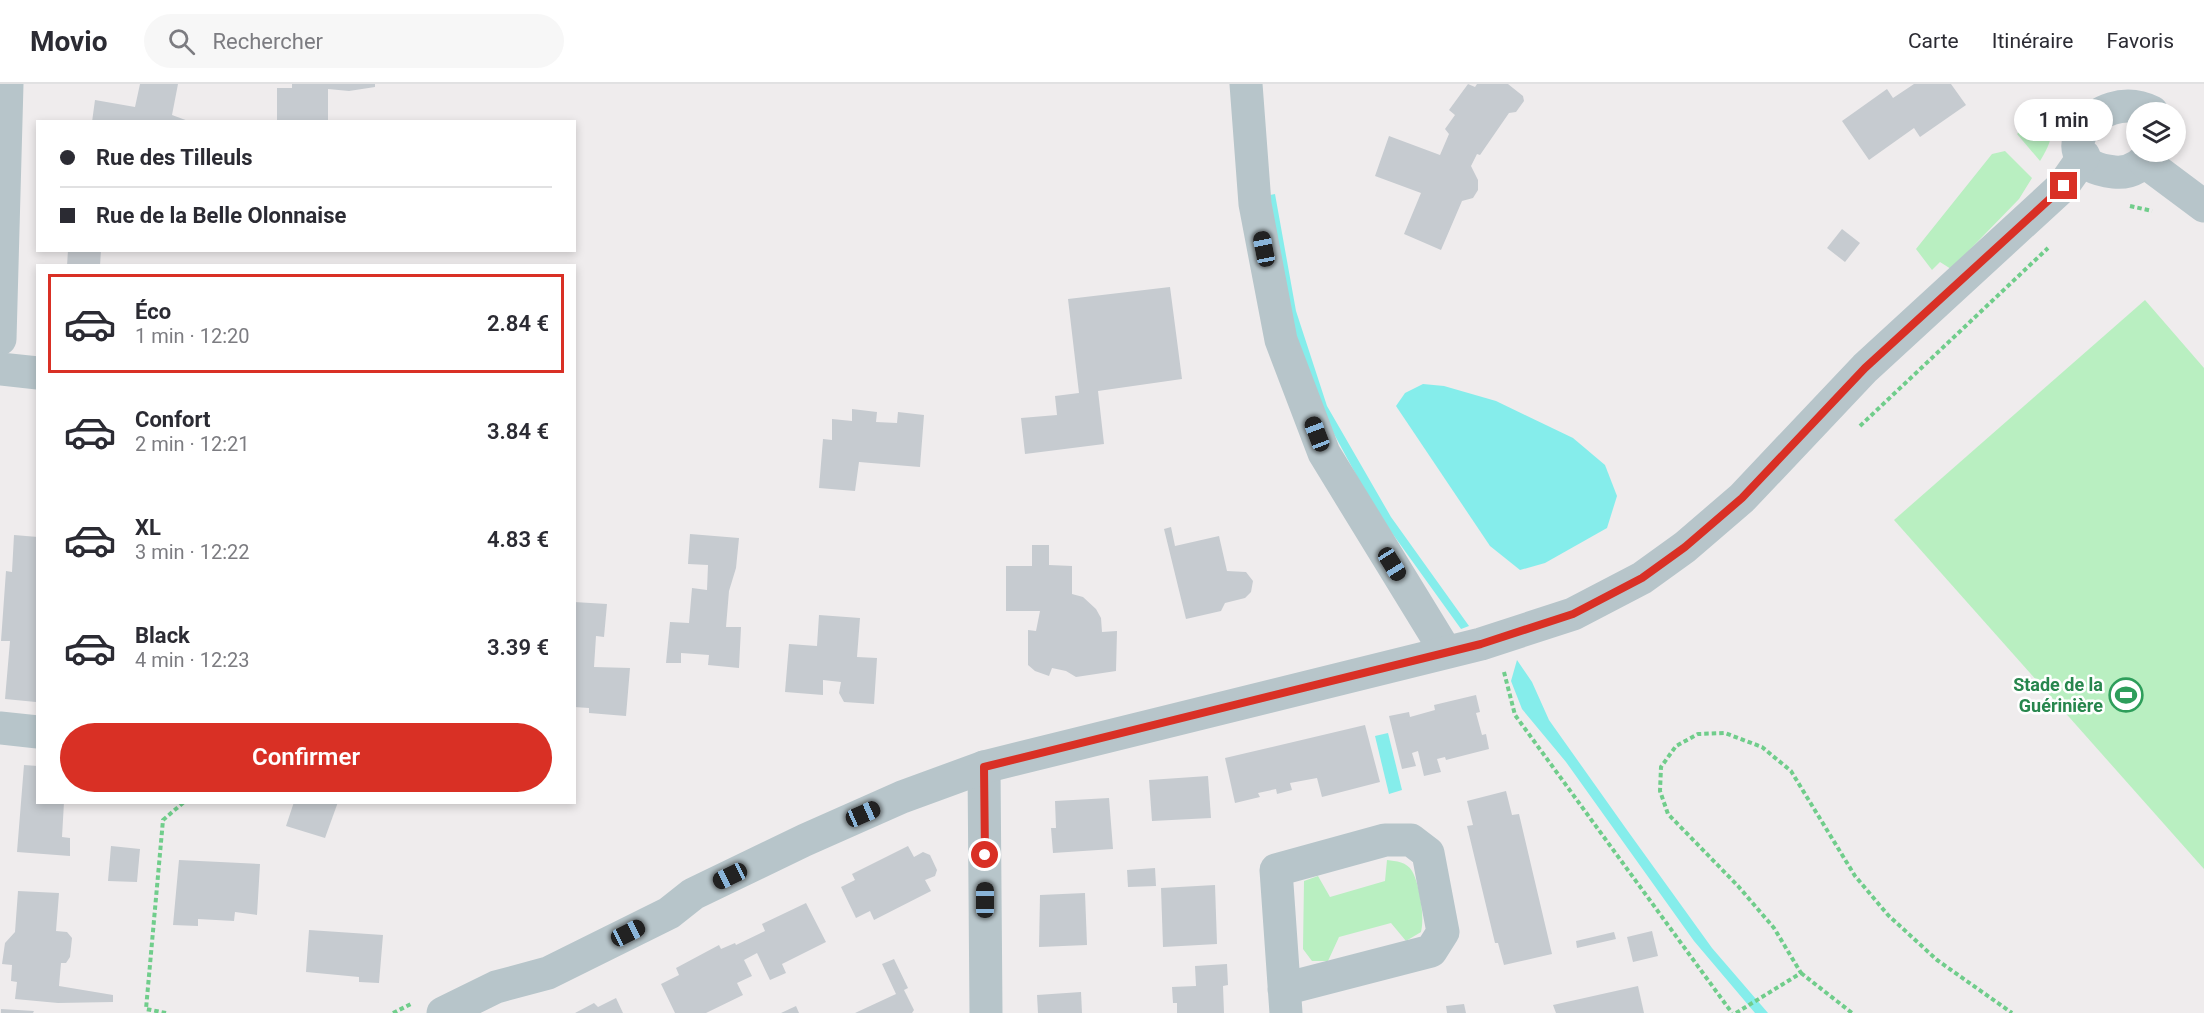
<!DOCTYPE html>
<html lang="fr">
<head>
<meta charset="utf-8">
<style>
	:root { --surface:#fff; --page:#f7f7f7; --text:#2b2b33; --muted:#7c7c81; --line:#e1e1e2; --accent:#d93025 }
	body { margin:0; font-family:Roboto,sans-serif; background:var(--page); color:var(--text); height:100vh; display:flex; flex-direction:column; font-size:22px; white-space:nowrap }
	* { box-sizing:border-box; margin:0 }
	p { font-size:20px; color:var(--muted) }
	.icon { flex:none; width:33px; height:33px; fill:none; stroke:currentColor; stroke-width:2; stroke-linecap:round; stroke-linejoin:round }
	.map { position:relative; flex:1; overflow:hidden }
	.panel { position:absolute; left:36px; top:180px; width:540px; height:540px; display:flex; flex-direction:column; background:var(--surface); border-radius:0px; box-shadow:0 3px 9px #0003 }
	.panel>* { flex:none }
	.top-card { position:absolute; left:36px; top:36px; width:540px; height:132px; border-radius:0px; box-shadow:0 3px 9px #0003; display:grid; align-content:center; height:132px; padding:0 24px; background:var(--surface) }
	.controls { position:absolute; left:2126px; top:18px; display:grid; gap:12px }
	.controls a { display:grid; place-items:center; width:60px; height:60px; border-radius:50%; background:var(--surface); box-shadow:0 3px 9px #0003; font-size:30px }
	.end { position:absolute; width:27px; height:27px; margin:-14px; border:8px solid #d93025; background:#fff; box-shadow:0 0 0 3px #fff }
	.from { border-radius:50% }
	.bubble { position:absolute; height:42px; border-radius:21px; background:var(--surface); box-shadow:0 3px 9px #0003; font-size:20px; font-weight:600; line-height:42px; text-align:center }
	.car { position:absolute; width:18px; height:36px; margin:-18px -9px; border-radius:8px; box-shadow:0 0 4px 2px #0007; background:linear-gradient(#222 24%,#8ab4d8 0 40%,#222 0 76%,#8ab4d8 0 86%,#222 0) }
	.top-card b { display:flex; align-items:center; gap:21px; height:57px; font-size:22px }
	.top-card b+b { border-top:2px solid var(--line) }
	.top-card i { width:15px; height:15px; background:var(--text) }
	ul { padding:10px 0 0; list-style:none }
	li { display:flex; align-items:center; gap:18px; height:99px; margin:0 12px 9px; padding:0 12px; border:3px solid transparent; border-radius:0px }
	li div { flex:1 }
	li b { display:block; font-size:22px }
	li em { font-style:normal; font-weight:600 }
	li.current { border-color:var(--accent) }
	li>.icon { width:54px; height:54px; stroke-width:1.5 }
	.button { display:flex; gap:12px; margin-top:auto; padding:12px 24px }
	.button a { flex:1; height:69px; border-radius:36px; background:var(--accent); color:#fff; font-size:24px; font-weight:600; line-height:69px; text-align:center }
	header { display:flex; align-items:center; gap:36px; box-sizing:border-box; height:84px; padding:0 30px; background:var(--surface); border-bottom:2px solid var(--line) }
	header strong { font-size:28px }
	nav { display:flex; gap:33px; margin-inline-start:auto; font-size:21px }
	.search { width:420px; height:54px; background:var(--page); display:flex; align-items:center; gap:15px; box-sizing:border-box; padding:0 21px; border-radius:33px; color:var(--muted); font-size:22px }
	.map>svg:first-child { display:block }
	.green { fill:#b9efc1 }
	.water { fill:#85edeb }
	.building { fill:#c6cbd0 }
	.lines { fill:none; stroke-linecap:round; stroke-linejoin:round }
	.path { stroke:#70cd8b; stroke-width:4; stroke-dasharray:4.5 3; stroke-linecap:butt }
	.minor { stroke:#b7c5ca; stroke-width:33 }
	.route { stroke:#d93025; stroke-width:8 }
	.labels { text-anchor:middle; stroke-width:5; stroke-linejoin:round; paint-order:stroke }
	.leisure-label { font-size:18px; font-weight:bold; fill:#27864d; stroke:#fff; text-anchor:end }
</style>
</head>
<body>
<header>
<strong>Movio</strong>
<div class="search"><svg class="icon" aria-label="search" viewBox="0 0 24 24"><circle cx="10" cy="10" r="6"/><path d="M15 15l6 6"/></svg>Rechercher</div>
<nav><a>Carte</a><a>Itinéraire</a><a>Favoris</a></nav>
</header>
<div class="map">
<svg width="2204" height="929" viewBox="0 0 2204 929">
	<rect width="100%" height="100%" fill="#efeced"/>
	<g class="green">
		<path d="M 2048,19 C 2054,46 2054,54 2040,77 L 2017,50 Z"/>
		<path d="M 2005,67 L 2032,94 L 2019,115 L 1951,185 L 1940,178 L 1932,186 L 1916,165 L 1992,70 Z"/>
		<path d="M 2145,216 L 2204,284 L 2204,785 L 1894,436 Z"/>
		<path d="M 1387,776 C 1396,777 1407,778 1412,787 C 1420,801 1425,835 1421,848 L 1406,857 L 1391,839 L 1339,853 L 1328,877 L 1312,877 L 1303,865 L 1304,797 L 1318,792 L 1330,813 L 1385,797 Z"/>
	</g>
	<g class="water">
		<path d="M 1275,110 L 1296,227 L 1327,322 L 1391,433 L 1469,542 L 1461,545 L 1374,424 L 1327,337 L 1290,238 L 1266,112 Z"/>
		<path d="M 1423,300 L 1444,302 L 1496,317 L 1573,354 L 1605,381 L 1617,412 L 1607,444 L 1545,479 L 1520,486 L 1490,462 L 1396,322 L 1405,309 Z"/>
		<path d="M 1517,576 L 1532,598 L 1549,636 L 1627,746 L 1712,864 L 1768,929 L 1755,929 L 1694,857 L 1566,678 L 1522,625 L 1511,597 Z"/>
		<path d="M 1388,649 L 1402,706 L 1389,710 L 1375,652 Z"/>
	</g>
	<g class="building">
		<path d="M 140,0 L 178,0 L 172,31 L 191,38 L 92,38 L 95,16 L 135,23 Z"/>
		<path d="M 292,0 L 375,0 L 375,3 L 349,7 L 328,5 L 328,38 L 277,38 L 277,4 L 292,4 Z"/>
		<path d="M 1468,0 L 1475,3 L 1477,0 L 1508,0 L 1523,12 L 1524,17 L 1516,28 L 1509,29 L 1480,71 L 1477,70 L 1471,82 L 1478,96 L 1478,106 L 1473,114 L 1462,117 L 1441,166 L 1404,150 L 1421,109 L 1375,92 L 1389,52 L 1440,71 L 1449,50 L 1445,45 L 1455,31 L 1449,26 Z"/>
		<path d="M 1914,0 L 1951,0 L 1966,21 L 1920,53 L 1914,44 L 1869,76 L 1842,37 L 1887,5 L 1893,14 Z"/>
		<path d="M 1842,145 L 1860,159 L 1845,178 L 1827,164 Z"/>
		<path d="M 68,166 L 101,166 L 100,182 L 67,182 Z"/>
		<path d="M 1170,203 L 1182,295 L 1098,307 L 1104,360 L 1025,370 L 1021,334 L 1057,331 L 1055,312 L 1079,309 L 1068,215 Z"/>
		<path d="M 852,325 L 877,328 L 876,338 L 897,339 L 898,328 L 924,331 L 920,383 L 859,378 L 855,407 L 819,404 L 823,355 L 832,356 L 832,335 L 852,337 Z"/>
		<path d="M 1171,443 L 1175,462 L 1219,452 L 1227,487 L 1246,488 L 1253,497 L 1251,508 L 1245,514 L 1225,519 L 1221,527 L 1186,535 L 1164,445 Z"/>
		<path d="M 690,450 L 739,454 L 736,484 L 729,507 L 726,543 L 741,543 L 739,584 L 708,581 L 709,571 L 681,569 L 681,579 L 666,579 L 670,538 L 689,539 L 692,504 L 707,506 L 708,481 L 688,480 Z"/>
		<path d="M 14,451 L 38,453 L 36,618 L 5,615 L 10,557 L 1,557 L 6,487 L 12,488 Z"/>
		<path d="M 1032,461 L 1049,461 L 1049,481 L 1072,482 L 1072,510 L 1083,513 L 1096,525 L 1101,534 L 1102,548 L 1117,547 L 1116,587 L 1076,593 L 1066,587 L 1052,584 L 1049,592 L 1035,587 L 1028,581 L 1028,546 L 1036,547 L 1040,527 L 1006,527 L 1006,482 L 1032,482 Z"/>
		<path d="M 574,518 L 607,520 L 604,553 L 596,552 L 594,583 L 630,584 L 626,632 L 589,629 L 589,624 L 574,623 Z"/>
		<path d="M 819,531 L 860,534 L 857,573 L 877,574 L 874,620 L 844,618 L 839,609 L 841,598 L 823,596 L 823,611 L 785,608 L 789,560 L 817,562 Z"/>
		<path d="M 1476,611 L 1480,628 L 1476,629 L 1482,651 L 1486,650 L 1489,665 L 1446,676 L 1445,673 L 1437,675 L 1441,688 L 1424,692 L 1418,667 L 1412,669 L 1416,682 L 1402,685 L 1389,632 L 1409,628 L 1410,633 L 1435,626 L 1434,621 Z"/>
		<path d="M 1365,641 L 1380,698 L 1322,713 L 1317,694 L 1290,699 L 1292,706 L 1277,710 L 1276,705 L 1258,709 L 1260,713 L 1235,719 L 1225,674 Z"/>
		<path d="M 24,681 L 38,682 L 38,718 L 64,718 L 62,753 L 70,754 L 70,772 L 17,768 Z"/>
		<path d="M 1208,692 L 1211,734 L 1152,737 L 1149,696 Z"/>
		<path d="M 1506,707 L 1512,731 L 1519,730 L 1552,870 L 1504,881 L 1498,859 L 1495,859 L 1467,742 L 1473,741 L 1467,717 Z"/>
		<path d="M 1109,714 L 1113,765 L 1053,769 L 1051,744 L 1056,744 L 1055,717 Z"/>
		<path d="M 294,718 L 338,718 L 325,754 L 286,742 Z"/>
		<path d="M 111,762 L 140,765 L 137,798 L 108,797 Z"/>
		<path d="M 908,762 L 914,773 L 923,768 L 930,771 L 937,786 L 935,792 L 925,796 L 931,807 L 874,836 L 870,827 L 856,834 L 841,803 L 855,796 L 852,790 Z"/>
		<path d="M 179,776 L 260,780 L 257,831 L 235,828 L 234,837 L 198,835 L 198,842 L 173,841 Z"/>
		<path d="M 1155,784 L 1156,802 L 1128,803 L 1127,786 Z"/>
		<path d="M 1215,801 L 1217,860 L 1163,863 L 1161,804 Z"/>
		<path d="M 18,807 L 59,809 L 56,847 L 67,848 L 72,854 L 70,873 L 66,879 L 61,879 L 59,902 L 113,911 L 113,918 L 58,919 L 15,915 L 17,898 L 11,897 L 12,881 L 2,880 L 5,859 L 15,848 Z"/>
		<path d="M 1085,809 L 1087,861 L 1039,863 L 1040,811 Z"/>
		<path d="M 806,819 L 826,858 L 782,880 L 786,889 L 770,896 L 757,869 L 744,876 L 752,892 L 737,899 L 743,911 L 706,929 L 675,929 L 661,900 L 679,891 L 676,884 L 719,861 L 721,865 L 735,859 L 736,861 L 765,847 L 762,840 Z"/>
		<path d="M 309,846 L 383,851 L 379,899 L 359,898 L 359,893 L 306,888 Z"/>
		<path d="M 1652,847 L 1658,872 L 1633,878 L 1627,853 Z"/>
		<path d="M 1614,848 L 1616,855 L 1577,864 L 1576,857 Z"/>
		<path d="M 894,875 L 908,904 L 904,906 L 914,926 L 912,929 L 855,929 L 896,910 L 882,880 Z"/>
		<path d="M 1227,880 L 1228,901 L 1223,902 L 1224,929 L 1177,929 L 1177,919 L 1173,919 L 1172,903 L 1196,902 L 1195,882 Z"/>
		<path d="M 1638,902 L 1644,929 L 1556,929 L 1553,921 Z"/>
		<path d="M 1081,908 L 1082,929 L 1038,929 L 1037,911 Z"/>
		<path d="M 616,914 L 623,929 L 575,929 L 594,919 L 598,923 Z"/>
		<path d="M 1464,920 L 1466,929 L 1447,929 L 1446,922 Z"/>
		<path d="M 796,922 L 799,929 L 781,929 Z"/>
		<path d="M 1,925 L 34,927 L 33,929 L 1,929 Z"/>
	</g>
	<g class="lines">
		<g class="path">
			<path d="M 2130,122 L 2152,127"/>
			<path d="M 1860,342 L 2048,164"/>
			<path d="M 1504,588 L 1515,631 L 1732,929"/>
			<path d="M 1801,889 L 1852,929"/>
			<path d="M 166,929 L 146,925 L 163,736 L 184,718"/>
			<path d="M 393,929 L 411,920"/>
			<path d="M 1736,929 L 1801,889 L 1774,844 L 1738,802 L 1668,730 L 1660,707 L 1661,683 L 1676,662 L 1698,650 L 1725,649 L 1762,663 L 1791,687 L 1855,792 L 1888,831 L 1937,876 L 2012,929"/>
		</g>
		<g class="minor">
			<path d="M 1246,0 L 1255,120 L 1281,256 L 1324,369 L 1446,568"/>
			<path d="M 2152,28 C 2097,0 2038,80 2114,88 C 2131,90 2143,81 2152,68"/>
			<path d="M 2145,78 L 2204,122"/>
			<path d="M 0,255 L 7,0"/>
			<path d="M 0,285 L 38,289"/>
			<path d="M 0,644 L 38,648"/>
			<path d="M 984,683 L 986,929"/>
			<path d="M 1284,905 L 1431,867 L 1443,848 L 1428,769 L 1411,756 L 1385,756 L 1276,786 L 1286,929"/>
			<path d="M 443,929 L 496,903 L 548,889 L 669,829 L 693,810 L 805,756 L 902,713 L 984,683 L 1481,560 L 1573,530 L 1642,494 L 1685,463 L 1742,414 L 1865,284 L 2063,102 L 2084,72"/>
		</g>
	</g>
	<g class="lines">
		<path class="route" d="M 985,771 L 984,683 L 1481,560 L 1573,530 L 1642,494 L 1685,463 L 1742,414 L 1865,284 L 2064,102"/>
	</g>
	<defs>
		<g id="stadium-ring" transform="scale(1.725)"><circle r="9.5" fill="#fff" stroke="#2e9e5b" stroke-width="1.5"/><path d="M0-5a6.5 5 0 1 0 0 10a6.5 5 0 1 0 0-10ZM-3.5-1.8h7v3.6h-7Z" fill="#2e9e5b"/></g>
	</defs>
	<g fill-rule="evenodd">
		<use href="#stadium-ring" x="2126" y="611"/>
	</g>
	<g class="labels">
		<g class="leisure-label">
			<text x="2103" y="607">Stade de la<tspan x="2103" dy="21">Guérinière</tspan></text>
		</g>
	</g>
</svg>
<div class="controls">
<a><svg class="icon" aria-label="layers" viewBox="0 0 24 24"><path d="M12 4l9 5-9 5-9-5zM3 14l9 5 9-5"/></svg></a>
</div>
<i class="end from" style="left:985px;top:771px"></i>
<i class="end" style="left:2064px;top:102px"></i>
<div class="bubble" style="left:2014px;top:15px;width:99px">1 min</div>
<i class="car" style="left:1264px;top:165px;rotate:349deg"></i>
<i class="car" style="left:1317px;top:350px;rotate:339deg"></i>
<i class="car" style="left:1392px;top:480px;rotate:148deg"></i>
<i class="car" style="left:863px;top:730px;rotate:66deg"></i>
<i class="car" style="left:730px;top:792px;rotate:244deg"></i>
<i class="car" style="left:985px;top:816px;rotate:0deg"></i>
<i class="car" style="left:628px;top:849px;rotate:63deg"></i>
<div class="top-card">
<b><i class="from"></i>Rue des Tilleuls</b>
<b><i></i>Rue de la Belle Olonnaise</b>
</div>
<section class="panel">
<ul>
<li class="current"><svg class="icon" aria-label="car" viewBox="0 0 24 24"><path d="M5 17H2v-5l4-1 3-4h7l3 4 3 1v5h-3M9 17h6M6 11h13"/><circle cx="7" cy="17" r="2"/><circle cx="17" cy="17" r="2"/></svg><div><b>Éco</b><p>1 min · 12:20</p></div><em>2.84 €</em></li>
<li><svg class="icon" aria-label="car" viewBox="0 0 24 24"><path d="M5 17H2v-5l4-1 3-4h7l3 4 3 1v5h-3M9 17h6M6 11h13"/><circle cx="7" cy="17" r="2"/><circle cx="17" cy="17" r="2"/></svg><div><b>Confort</b><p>2 min · 12:21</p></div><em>3.84 €</em></li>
<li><svg class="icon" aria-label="car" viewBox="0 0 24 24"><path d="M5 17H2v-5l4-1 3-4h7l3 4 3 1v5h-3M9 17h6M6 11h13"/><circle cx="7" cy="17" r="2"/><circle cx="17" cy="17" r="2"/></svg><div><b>XL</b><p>3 min · 12:22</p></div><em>4.83 €</em></li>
<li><svg class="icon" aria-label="car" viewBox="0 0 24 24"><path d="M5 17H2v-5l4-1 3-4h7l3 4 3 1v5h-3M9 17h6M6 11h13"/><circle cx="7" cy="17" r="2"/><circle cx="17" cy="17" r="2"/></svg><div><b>Black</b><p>4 min · 12:23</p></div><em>3.39 €</em></li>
</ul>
<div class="button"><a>Confirmer</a></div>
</section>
</div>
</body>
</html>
